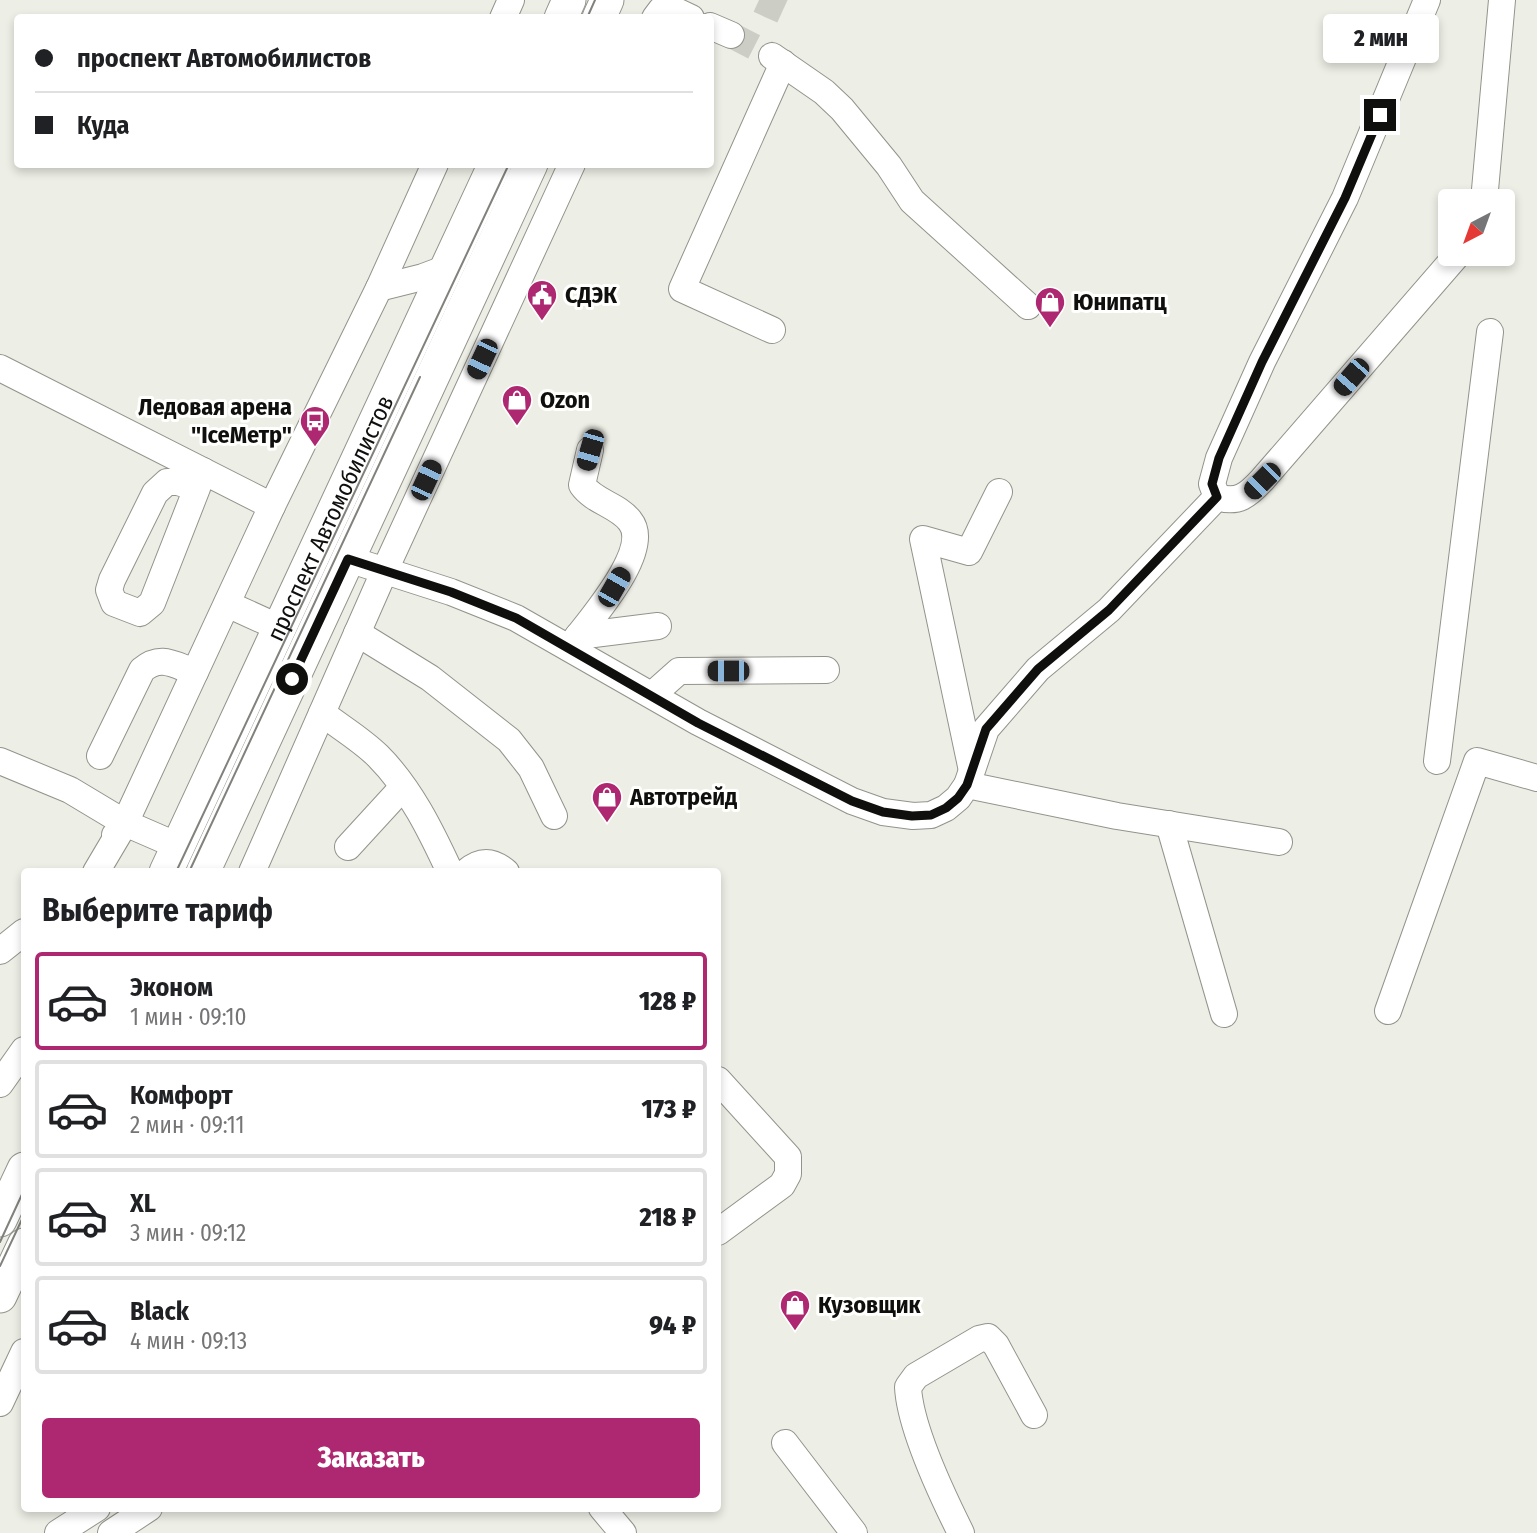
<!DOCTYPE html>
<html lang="ru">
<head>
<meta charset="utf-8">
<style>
	:root { --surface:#fff; --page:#f6f6f6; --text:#202124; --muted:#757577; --line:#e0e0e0; --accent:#ad2870 }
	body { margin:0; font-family:"Fira Sans Condensed",sans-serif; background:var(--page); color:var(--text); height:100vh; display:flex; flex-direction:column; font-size:26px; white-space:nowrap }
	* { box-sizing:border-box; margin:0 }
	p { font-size:23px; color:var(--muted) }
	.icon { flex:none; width:38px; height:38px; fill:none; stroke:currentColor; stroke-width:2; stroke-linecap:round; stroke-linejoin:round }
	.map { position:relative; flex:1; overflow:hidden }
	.panel { position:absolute; left:21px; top:868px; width:700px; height:644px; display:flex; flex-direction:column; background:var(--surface); border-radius:7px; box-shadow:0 4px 10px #0003 }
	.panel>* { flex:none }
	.banner { position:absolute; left:14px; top:14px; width:700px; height:154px; border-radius:7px; box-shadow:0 4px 10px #0003; display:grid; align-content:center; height:154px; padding:0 21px; background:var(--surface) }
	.needle { width:46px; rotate:221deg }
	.tools { position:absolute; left:1438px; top:189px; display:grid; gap:14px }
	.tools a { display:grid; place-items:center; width:77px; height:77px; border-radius:7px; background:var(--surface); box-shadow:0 4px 10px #0003; font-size:35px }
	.end { position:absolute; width:32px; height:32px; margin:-16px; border:9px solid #0f0f0d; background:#fff; box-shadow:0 0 0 4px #fff }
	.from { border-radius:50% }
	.bubble { position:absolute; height:49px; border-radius:7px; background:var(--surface); box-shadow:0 4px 10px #0003; font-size:23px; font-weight:800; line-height:49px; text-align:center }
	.car { position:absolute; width:21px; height:42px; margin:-21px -10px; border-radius:9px; box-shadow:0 0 5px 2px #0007; background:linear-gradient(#222 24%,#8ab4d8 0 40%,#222 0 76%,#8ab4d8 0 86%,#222 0) }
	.banner b { display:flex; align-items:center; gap:24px; height:66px; font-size:26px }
	.banner b+b { border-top:2px solid var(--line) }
	.banner i { width:18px; height:18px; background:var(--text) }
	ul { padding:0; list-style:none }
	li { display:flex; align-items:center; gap:21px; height:98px; margin:0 14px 10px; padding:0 7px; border:4px solid var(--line); border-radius:7px }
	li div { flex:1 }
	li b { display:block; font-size:26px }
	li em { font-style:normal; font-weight:800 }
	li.on { border-color:var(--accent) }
	li>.icon { width:63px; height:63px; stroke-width:1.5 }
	h2 { padding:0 21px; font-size:32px; line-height:84px }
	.cta { display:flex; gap:14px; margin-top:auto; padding:14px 21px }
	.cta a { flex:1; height:80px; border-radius:7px; background:var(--accent); color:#fff; font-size:28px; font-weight:800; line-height:80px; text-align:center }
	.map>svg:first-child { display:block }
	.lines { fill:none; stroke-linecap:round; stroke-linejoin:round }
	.minor-tunnel { stroke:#cccdc5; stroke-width:26; stroke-dasharray:26 13; stroke-linecap:butt }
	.minor-casing { stroke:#93938b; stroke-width:28 }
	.major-casing { stroke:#93938b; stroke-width:35 }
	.minor { stroke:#fff; stroke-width:26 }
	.major { stroke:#fff; stroke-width:33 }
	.tram { stroke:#82827d; stroke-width:2 }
	.route { stroke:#0f0f0d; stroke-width:9 }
	.labels { text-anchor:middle; stroke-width:6; stroke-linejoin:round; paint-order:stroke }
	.poi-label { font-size:24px; font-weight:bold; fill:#0f0f0d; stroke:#fffffe; text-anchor:start }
	.street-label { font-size:24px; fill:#0f0f0d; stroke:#fffffe }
</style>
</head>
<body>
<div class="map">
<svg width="1537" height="1533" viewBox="0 0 1537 1533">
	<rect width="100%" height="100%" fill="#edeee5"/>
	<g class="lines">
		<g class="minor-tunnel">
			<path d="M 759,0 L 792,15"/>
			<path d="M 731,35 L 772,56"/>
		</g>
		<g class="minor-casing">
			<g id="minor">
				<path d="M 503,18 L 511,0"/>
				<path d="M 655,18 L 661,10 L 670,8 L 691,18"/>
				<path d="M 710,26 L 731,35"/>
				<path d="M 772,56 L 824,92 L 842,109 L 889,166 L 912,201 L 1028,306"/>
				<path d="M 1484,201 L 1502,0"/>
				<path d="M 379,288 L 435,164"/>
				<path d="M 772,330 L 682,289 L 783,63"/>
				<path d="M 0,368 L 272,506 L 125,823 L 96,872"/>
				<path d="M 197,488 L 178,482 L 167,482 L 155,493 L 112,580 L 109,590 L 114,603 L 140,613 L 152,603 L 197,488 L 203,471"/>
				<path d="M 1217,497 C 1238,504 1248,495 1262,480 L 1458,254"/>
				<path d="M 272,506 L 379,288 L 423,277 L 447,268"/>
				<path d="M 348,559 L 451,592 L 516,618 L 698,722 L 852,801 L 883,812 L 913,816 L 931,815 L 946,808 L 958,798 L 967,785 L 1117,816 L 1279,842"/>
				<path d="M 227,604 L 280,628"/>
				<path d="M 357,633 L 430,678 L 509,740 L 531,768 L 554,816"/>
				<path d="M 578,636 L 658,626"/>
				<path d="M 569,648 C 586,624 654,551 630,521 C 618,505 594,502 582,485 L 590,450"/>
				<path d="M 652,695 L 679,671 L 826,670"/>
				<path d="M 322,713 C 340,727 362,740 378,756 C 410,788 431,831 450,872"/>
				<path d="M 100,756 L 142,670 C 161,654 174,665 195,672"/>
				<path d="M 0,761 L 70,790 L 125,823"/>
				<path d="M 1437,761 L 1490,332"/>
				<path d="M 971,766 L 923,539 L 969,552 L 999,492"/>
				<path d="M 967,785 L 986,729 L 1038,669 L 1109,610 L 1217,497 L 1212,484 L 1219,458 L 1262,362 L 1345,198 L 1427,0"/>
				<path d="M 1169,824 L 1224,1014"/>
				<path d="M 115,835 L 125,823 L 178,846"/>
				<path d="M 348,847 L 403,787"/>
				<path d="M 252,872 L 384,572 L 572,164"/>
				<path d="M 466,872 C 480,860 492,860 506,872"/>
				<path d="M 0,951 L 24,932"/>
				<path d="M 1388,1011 L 1477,761 L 1537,778"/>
				<path d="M 718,1080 L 788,1157 L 788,1174 L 782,1185 L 718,1232"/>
				<path d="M 0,1084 L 24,1050"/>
				<path d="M 0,1403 L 24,1352"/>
				<path d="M 785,1443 L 854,1533"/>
				<path d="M 602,1508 L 623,1533"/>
				<path d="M 58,1533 L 97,1508"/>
				<path d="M 111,1533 L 149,1508"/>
				<path d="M 961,1533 C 942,1495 910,1428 908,1387 L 916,1376 L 979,1339 L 988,1337 L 996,1345 L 1034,1415"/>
			</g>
		</g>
		<g class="major-casing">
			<g id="major">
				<path d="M 561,18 L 569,0"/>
				<path d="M 599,18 L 607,0"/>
				<path id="s1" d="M 166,872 L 495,164"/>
				<path d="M 203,872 L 531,164"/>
				<path d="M 0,1220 L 24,1169"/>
				<path d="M 0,1296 L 24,1245"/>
			</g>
		</g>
		<use href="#minor" class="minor"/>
		<use href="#major" class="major"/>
		<g class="tram">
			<path d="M 587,18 L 595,0"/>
			<path d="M 176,872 L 509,164"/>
			<path d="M 189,872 L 420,377"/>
			<path d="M 0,1242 L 24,1190"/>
			<path d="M 0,1266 L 24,1215"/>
		</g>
	</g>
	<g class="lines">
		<path class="route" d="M 292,679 L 348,559 L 451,592 L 516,618 L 698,723 L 852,801 L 883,812 L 912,816 L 931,815 L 946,808 L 958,798 L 967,785 L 986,729 L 1038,669 L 1109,610 L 1217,497 L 1212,484 L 1219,458 L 1262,362 L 1345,198 L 1380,115"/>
	</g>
	<defs>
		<g id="civic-pin" transform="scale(1.575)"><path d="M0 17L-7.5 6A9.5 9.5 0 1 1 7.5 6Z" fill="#ad2870" stroke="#fffffe"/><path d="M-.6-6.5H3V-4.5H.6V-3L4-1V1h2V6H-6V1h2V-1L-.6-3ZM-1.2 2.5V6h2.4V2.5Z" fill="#fff"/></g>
		<g id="shop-pin" transform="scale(1.575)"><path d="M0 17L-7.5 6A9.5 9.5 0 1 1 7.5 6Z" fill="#ad2870" stroke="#fffffe"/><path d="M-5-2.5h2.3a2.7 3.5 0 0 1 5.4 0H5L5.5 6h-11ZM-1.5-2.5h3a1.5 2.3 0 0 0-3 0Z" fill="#fff"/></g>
		<g id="bus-pin" transform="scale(1.575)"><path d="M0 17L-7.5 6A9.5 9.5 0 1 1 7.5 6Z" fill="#ad2870" stroke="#fffffe"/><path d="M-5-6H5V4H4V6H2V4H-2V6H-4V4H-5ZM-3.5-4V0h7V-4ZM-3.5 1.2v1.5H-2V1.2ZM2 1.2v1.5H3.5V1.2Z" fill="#fff"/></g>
	</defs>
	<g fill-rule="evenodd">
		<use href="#civic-pin" x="542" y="295"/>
		<use href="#shop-pin" x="1050" y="302"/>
		<use href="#shop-pin" x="517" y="400"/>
		<use href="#bus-pin" x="315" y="421"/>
		<use href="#shop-pin" x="607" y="797"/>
		<use href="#shop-pin" x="795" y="1305"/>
	</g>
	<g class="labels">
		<g class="poi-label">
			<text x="565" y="303">СДЭК</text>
			<text x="1073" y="310">Юнипатц</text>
			<text x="540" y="408">Ozon</text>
			<text x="292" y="415" text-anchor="end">Ледовая арена<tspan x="292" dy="28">"IceМетр"</tspan></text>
			<text x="630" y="805">Автотрейд</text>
			<text x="818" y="1313">Кузовщик</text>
		</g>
		<g class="street-label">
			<text dy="8" stroke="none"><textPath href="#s1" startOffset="390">проспект Автомобилистов</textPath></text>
		</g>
	</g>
</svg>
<div class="tools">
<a><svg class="needle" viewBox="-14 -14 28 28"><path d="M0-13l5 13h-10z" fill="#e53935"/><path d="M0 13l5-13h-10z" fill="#757577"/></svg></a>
</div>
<i class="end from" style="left:292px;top:679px"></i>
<i class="end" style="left:1380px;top:115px"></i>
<div class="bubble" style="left:1323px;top:14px;width:116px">2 мин</div>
<i class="car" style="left:482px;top:359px;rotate:205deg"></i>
<i class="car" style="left:1351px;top:377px;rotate:221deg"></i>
<i class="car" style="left:590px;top:450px;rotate:196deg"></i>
<i class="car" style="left:426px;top:480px;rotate:25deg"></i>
<i class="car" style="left:1262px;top:481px;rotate:225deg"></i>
<i class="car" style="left:614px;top:587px;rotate:30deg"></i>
<i class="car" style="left:728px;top:671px;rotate:270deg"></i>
<div class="banner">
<b><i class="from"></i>проспект Автомобилистов</b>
<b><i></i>Куда</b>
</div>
<section class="panel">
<h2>Выберите тариф</h2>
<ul>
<li class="on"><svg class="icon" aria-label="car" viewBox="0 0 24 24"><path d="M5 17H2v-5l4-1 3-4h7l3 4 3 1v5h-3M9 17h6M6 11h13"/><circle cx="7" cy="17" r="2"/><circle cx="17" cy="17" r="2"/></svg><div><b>Эконом</b><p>1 мин · 09:10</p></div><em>128 ₽</em></li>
<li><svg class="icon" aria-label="car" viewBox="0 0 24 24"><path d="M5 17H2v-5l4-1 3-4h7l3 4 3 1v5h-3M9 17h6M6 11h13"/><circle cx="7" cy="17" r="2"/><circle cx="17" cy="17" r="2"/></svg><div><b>Комфорт</b><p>2 мин · 09:11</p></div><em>173 ₽</em></li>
<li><svg class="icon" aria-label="car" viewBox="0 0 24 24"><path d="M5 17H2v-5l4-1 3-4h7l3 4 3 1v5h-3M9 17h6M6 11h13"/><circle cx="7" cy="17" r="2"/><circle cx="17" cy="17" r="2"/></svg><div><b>XL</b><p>3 мин · 09:12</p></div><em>218 ₽</em></li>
<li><svg class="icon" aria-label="car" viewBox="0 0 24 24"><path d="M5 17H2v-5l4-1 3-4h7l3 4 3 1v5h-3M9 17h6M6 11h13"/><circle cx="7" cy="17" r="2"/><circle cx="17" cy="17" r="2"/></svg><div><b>Black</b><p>4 мин · 09:13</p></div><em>94 ₽</em></li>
</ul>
<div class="cta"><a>Заказать</a></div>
</section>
</div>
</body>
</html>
